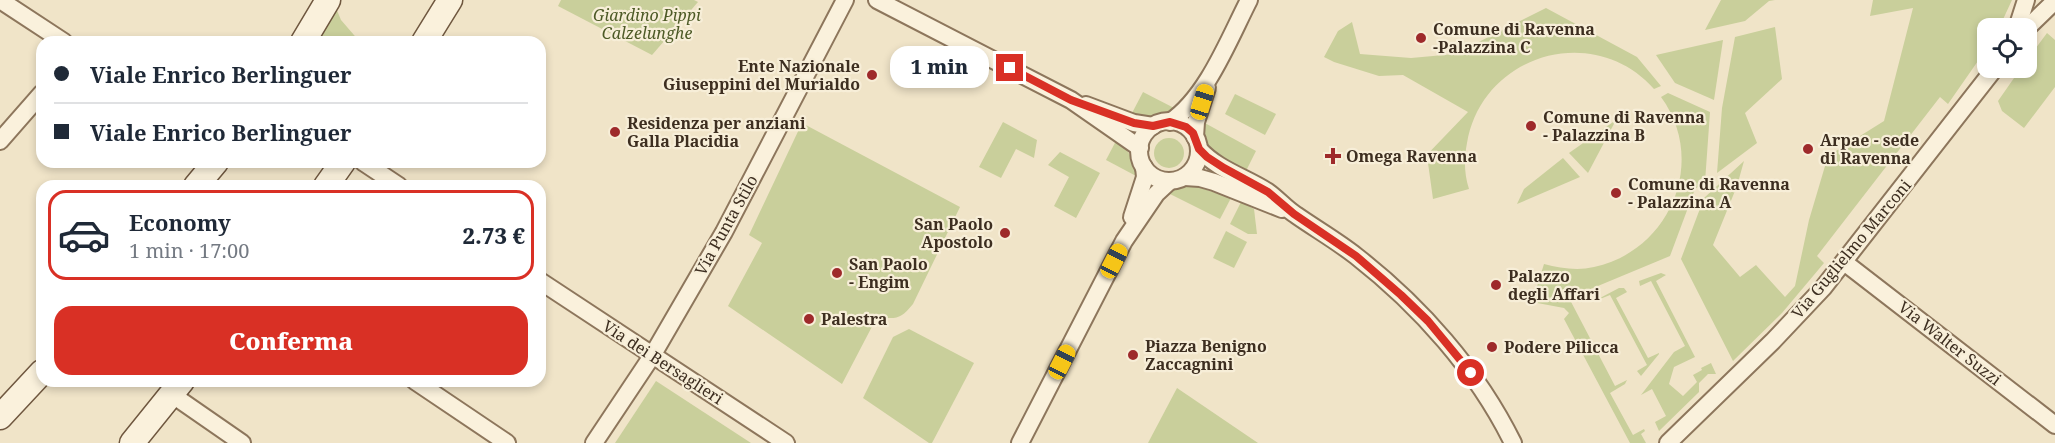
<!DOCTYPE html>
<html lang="it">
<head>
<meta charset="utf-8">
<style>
	:root { --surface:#fff; --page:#f2f2f3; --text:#1f2937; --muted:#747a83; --line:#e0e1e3; --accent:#d93025 }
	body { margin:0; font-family:"Noto Serif",serif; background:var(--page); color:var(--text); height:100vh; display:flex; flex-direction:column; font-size:22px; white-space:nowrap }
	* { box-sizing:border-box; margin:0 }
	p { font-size:20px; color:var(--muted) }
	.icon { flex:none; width:33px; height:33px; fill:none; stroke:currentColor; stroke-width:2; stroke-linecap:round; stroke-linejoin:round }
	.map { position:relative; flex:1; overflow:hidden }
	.side { position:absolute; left:36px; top:180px; width:510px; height:207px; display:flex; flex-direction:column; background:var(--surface); border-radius:18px; box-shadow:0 3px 9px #0003 }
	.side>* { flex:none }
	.banner { position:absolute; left:36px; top:36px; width:510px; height:132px; border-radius:18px; box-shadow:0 3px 9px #0003; display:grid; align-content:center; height:132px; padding:0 18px; background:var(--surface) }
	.fabs { position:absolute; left:1977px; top:18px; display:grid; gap:12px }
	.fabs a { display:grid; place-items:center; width:60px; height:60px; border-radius:12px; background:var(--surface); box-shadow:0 3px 9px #0003; font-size:30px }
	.end { position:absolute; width:27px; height:27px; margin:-14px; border:8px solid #d93025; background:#fff; box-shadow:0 0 0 3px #fff }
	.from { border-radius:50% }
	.bubble { position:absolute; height:42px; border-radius:18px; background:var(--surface); box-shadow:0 3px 9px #0003; font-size:20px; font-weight:800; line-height:42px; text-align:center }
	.car { position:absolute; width:18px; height:36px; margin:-18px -9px; border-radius:8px; box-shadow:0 0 4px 2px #0007; background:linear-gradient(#f5c518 24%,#345 0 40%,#f5c518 0 76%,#345 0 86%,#f5c518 0) }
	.banner b { display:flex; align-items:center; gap:21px; height:57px; font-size:22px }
	.banner b+b { border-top:2px solid var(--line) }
	.banner i { width:15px; height:15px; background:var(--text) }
	ul { padding:10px 0 0; list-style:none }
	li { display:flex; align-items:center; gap:18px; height:90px; margin:0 12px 9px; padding:0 6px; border:3px solid transparent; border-radius:18px }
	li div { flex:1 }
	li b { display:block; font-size:22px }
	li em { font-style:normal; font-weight:800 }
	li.on { border-color:var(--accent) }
	li>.icon { width:54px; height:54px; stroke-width:1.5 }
	.button { display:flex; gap:12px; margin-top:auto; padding:12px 18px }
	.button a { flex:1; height:69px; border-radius:18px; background:var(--accent); color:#fff; font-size:24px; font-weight:800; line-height:69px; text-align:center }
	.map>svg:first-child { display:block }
	.green { fill:#c9cf9b }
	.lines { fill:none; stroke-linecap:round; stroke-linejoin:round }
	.street-casing { stroke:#8d765c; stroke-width:20 }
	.secondary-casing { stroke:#6f573f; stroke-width:27 }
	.street { stroke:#faf1dc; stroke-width:16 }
	.secondary { stroke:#faf1dc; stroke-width:24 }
	.route { stroke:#d93025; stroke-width:8 }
	.poi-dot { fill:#9e2a2b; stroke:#f7eed8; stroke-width:2 }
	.labels { text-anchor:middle; stroke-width:4.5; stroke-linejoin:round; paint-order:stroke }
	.park-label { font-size:16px; font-style:italic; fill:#4d5a26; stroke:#f7eed8 }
	.poi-label { font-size:16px; font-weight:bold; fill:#3d2e20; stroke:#f7eed8; text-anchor:start }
	.street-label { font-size:16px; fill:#3d2e20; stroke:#f7eed8 }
</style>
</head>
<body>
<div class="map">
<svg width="2055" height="443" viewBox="0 0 2055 443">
	<rect width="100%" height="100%" fill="#f0e4c8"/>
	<g class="green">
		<path d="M 561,0 L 694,0 L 698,2 L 652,55 L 558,6 Z"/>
		<path d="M 1721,0 L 1775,0 L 1769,1 L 1745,21 L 1705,30 Z"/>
		<path d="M 1873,0 L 2012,0 L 1999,28 L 1988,28 L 1987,48 L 1948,104 L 1940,97 L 1817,256 L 1824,263 L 1782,313 L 1733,361 L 1681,259 L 1704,198 L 1744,161 L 1737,186 L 1713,245 L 1740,277 L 1756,265 L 1785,297 L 1795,286 L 1809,220 L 1828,156 L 1884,121 L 1913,8 L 1870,16 Z"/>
		<path d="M 336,8 L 341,20 L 360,42 L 309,40 Z"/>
		<path d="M 1546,8 L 1637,57 L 1661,86 L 1654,89 C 1594,21 1482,54 1467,143 C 1464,158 1464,174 1469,189 L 1433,199 L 1428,163 L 1418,164 L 1468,112 L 1403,75 L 1379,76 L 1334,62 L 1324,57 L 1338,31 L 1352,22 L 1360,54 L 1411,58 L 1455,54 Z"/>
		<path d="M 1775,27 L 1782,79 L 1745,113 L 1757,143 L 1717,173 L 1722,108 L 1735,37 Z"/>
		<path d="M 2047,33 L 2055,40 L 2055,87 L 2024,128 L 2002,111 L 1998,101 L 2021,68 L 2026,68 L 2027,60 Z"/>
		<path d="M 1723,40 L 1714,100 L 1675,83 L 1656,55 Z"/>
		<path d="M 1143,92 L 1176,109 C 1162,117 1146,117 1131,115 Z"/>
		<path d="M 1668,93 L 1710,112 L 1705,182 L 1695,189 L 1670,256 L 1569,298 L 1615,386 L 1627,380 L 1625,384 L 1610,393 L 1633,435 L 1644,429 L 1645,431 L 1641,434 L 1646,443 L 1630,443 L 1564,319 L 1569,313 L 1564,308 L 1532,302 L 1544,264 C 1560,268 1577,271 1594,267 C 1670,251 1708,161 1661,97 Z"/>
		<path d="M 1235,94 L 1276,114 L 1265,135 L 1225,114 Z"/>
		<path d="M 1616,120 L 1588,173 L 1569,153 Z"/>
		<path d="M 1003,122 L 1037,140 L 1034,158 L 1016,149 L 1001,178 L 979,167 Z"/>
		<path d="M 1203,122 L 1256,151 L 1245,173 C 1226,161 1198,149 1203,122 Z"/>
		<path d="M 802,123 L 960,207 L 913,304 C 900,320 896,319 877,317 L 842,384 L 728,306 L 762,243 L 749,235 Z"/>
		<circle cx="1169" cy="153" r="15"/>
		<path d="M 1117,139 C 1126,147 1138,165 1138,177 L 1106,160 Z"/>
		<path d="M 1060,152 L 1100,173 L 1076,218 L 1054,206 L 1069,177 L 1048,165 Z"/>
		<path d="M 1563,158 L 1580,177 L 1517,204 L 1524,189 Z"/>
		<path d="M 1192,185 L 1231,198 L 1220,219 L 1166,192 L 1171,189 Z"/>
		<path d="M 1241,202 L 1254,209 L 1257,234 L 1248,234 L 1230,224 Z"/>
		<path d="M 1226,231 L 1247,242 L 1234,268 L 1213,258 Z"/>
		<path d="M 1661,273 L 1666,275 L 1656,281 L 1695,357 L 1674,367 L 1669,384 L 1683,396 L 1697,382 L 1693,375 L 1702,370 L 1701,368 L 1711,363 L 1716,374 L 1708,374 L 1699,383 L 1699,392 L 1659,431 L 1655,422 L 1666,416 L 1652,389 L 1641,395 L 1674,352 L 1685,346 L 1651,281 L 1640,286 L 1639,281 Z"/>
		<path d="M 1619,288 L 1624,288 L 1627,292 L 1616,298 L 1648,358 L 1659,353 L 1659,354 L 1641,376 L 1637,371 L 1647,365 L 1610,295 L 1600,299 L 1600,298 Z"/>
		<path d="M 909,329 L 974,363 L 932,443 L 929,443 L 863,398 L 893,337 Z"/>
		<path d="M 656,381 L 751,443 L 615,443 Z"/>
		<path d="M 1177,388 L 1258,443 L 1148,443 Z"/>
	</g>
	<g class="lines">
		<g class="street-casing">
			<g id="street">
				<path d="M 0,0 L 64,42"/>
				<path d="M 877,0 L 1071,100 L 1140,148"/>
				<path d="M 2017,28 L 2026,0"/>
				<path d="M 2026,29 L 2055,1"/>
				<path d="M 1086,105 L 1134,123 L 1153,126"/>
				<circle cx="1169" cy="151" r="30"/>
				<path d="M 1170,122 C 1207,97 1229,39 1249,0"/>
				<path d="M 1195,137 L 1196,122 L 1207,88"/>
				<path d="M 0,141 L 42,93"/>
				<path d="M 1199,149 C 1218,170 1245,177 1268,192 C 1278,199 1286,209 1296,215 C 1316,229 1337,241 1356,256 C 1420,306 1477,370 1513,443"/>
				<path d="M 363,162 L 399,186"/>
				<path d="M 1185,177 L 1200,178 L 1214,182 L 1282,209"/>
				<path d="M 1132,217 L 1145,177 L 1144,167"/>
				<path d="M 1844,262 L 2055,425"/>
				<path d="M 540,281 L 786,443"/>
				<path d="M 415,381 L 507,443"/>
				<path d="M 176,389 L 177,398 L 242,443"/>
				<path d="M 594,443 L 652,356 L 724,232 L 845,0"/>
				<path d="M 1020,443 L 1124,241 L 1156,194 L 1170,181"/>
				<path d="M 1668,443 L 1773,341 L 1823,288 L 1995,68"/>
			</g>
		</g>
		<g class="secondary-casing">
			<g id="secondary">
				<path d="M 303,42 L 328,0"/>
				<path d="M 424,42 L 450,0"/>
				<path d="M 196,186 L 216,162"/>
				<path d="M 326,186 L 343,162"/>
				<path d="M 0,417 L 42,372"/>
				<path d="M 132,443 L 182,381"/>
			</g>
		</g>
		<use href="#street" class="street"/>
		<use href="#secondary" class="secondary"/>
	</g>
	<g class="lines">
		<path class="route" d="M 1010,68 L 1071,100 L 1134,123 L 1153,126 L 1170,122 L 1186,127 L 1193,133 L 1199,149 L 1207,157 L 1224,168 L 1268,192 L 1294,214 L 1356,256 L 1401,295 L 1428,321 L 1471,373"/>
	</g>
	<g class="poi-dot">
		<circle cx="1421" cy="38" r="6"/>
		<circle cx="872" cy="75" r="6"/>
		<circle cx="1531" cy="126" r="6"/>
		<circle cx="615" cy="132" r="6"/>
		<circle cx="1808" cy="149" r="6"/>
		<path d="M1330 147h6v6h6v6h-6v6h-6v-6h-6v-6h6z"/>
		<circle cx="1616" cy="193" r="6"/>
		<circle cx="1005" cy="233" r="6"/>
		<circle cx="837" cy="273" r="6"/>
		<circle cx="1496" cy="285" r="6"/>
		<circle cx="809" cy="319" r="6"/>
		<circle cx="1492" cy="347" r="6"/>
		<circle cx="1133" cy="355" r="6"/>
	</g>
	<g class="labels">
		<g class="park-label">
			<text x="647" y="21">Giardino Pippi<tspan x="647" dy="18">Calzelunghe</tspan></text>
		</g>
		<g class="poi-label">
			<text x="1433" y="35">Comune di Ravenna<tspan x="1433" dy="18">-Palazzina C</tspan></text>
			<text x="860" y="72" text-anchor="end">Ente Nazionale<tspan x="860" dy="18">Giuseppini del Murialdo</tspan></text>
			<text x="1543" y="123">Comune di Ravenna<tspan x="1543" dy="18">- Palazzina B</tspan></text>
			<text x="627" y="129">Residenza per anziani<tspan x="627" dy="18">Galla Placidia</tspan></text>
			<text x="1820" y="146">Arpae - sede<tspan x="1820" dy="18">di Ravenna</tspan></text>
			<text x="1346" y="162">Omega Ravenna</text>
			<text x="1628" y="190">Comune di Ravenna<tspan x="1628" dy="18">- Palazzina A</tspan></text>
			<text x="993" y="230" text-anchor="end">San Paolo<tspan x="993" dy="18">Apostolo</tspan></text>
			<text x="849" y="270">San Paolo<tspan x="849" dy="18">- Engim</tspan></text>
			<text x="1508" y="282">Palazzo<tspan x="1508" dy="18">degli Affari</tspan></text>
			<text x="821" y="325">Palestra</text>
			<text x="1145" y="352">Piazza Benigno<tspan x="1145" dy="18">Zaccagnini</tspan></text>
			<text x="1504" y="353">Podere Pilicca</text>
		</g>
		<g class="street-label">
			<text transform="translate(726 225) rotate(-61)" y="6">Via Punta Stilo</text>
			<text transform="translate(1851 249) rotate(-50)" y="6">Via Guglielmo Marconi</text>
			<text transform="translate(1950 343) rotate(38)" y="6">Via Walter Suzzi</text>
			<text transform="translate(663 362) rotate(33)" y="6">Via dei Bersaglieri</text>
		</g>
	</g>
</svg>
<div class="fabs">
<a><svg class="icon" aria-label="locate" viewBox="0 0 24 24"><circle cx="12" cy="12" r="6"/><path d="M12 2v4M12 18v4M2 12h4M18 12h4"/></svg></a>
</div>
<i class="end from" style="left:1471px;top:373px"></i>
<i class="end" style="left:1010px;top:68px"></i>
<div class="bubble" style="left:890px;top:46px;width:99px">1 min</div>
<i class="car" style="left:1202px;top:102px;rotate:17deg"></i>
<i class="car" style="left:1114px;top:261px;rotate:27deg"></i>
<i class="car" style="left:1062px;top:362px;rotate:27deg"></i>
<div class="banner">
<b><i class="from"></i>Viale Enrico Berlinguer</b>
<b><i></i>Viale Enrico Berlinguer</b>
</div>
<section class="side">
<ul>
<li class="on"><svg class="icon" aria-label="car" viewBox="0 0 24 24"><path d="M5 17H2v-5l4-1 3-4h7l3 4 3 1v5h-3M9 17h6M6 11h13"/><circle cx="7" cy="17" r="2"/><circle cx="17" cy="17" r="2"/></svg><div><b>Economy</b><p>1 min · 17:00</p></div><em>2.73 €</em></li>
</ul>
<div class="button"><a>Conferma</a></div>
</section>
</div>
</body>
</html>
